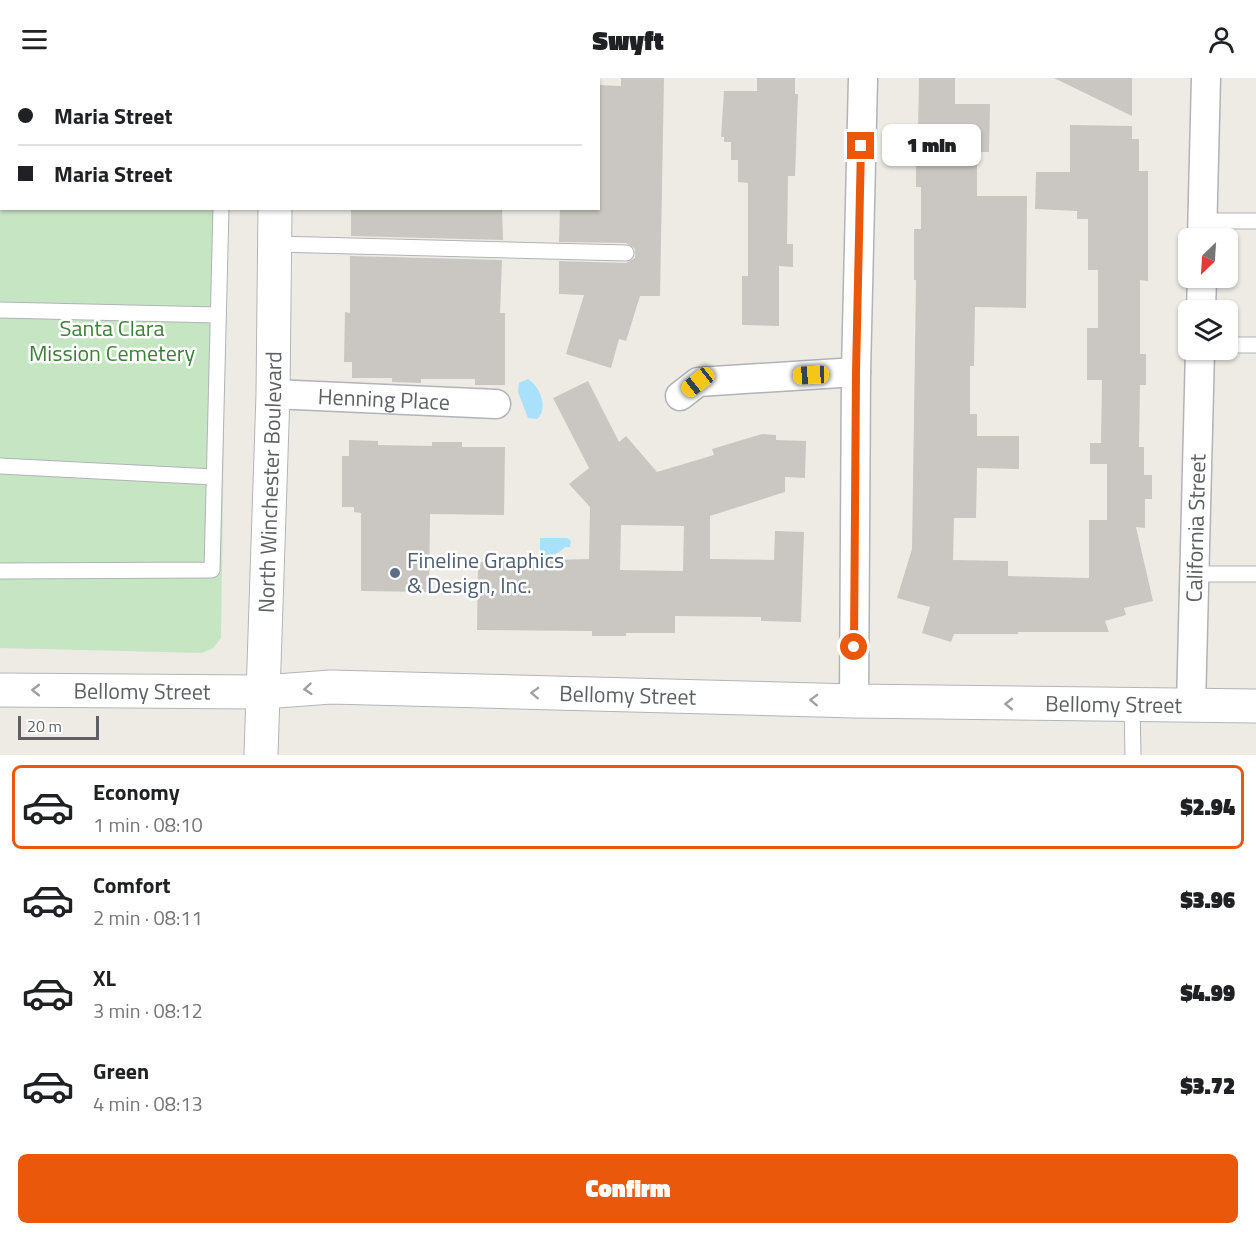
<!DOCTYPE html>
<html lang="en">
<head>
<meta charset="utf-8">
<style>
	:root { --surface:#fff; --page:#f6f6f6; --text:#202124; --muted:#757577; --line:#e0e0e0; --accent:#ea580c }
	body { margin:0; font-family:"Titillium Web",sans-serif; background:var(--page); color:var(--text); height:100vh; display:flex; flex-direction:column; font-size:22px; white-space:nowrap }
	* { box-sizing:border-box; margin:0 }
	p { font-size:20px; color:var(--muted) }
	.icon { flex:none; width:33px; height:33px; fill:none; stroke:currentColor; stroke-width:2; stroke-linecap:round; stroke-linejoin:round }
	.map { position:relative; height:677px; overflow:hidden }
	.panel { display:flex; flex-direction:column; background:var(--surface); flex:1 }
	.panel>* { flex:none }
	.guide { position:absolute; left:0px; top:0px; width:600px; height:132px; box-shadow:0 2px 4px #0004; display:grid; align-content:center; height:132px; padding:0 18px; background:var(--surface) }
	.needle { width:39px; rotate:205deg }
	.buttons { position:absolute; left:1178px; top:150px; display:grid; gap:12px }
	.buttons a { display:grid; place-items:center; width:60px; height:60px; border-radius:9px; background:var(--surface); box-shadow:0 2px 4px #0004; font-size:30px }
	.scale { position:absolute; left:18px; bottom:15px; width:81px; box-sizing:border-box; padding-left:6px; border:3px solid #5d6165; border-top:0; font-size:16px; line-height:21px; white-space:nowrap; color:#5d6165; -webkit-text-stroke:4px #fff; paint-order:stroke }
	.end { position:absolute; width:27px; height:27px; margin:-14px; border:8px solid #ea580c; background:#fff; box-shadow:0 0 0 3px #fff }
	.from { border-radius:50% }
	.bubble { position:absolute; height:42px; border-radius:9px; background:var(--surface); box-shadow:0 2px 4px #0004; font-size:20px; font-weight:800; line-height:42px; text-align:center }
	.car { position:absolute; width:18px; height:36px; margin:-18px -9px; border-radius:8px; box-shadow:0 0 4px 2px #0007; background:linear-gradient(#f5c518 24%,#345 0 40%,#f5c518 0 76%,#345 0 86%,#f5c518 0) }
	.guide b { display:flex; align-items:center; gap:21px; height:57px; font-size:22px }
	.guide b+b { border-top:2px solid var(--line) }
	.guide i { width:15px; height:15px; background:var(--text) }
	ul { padding:10px 0 0; list-style:none }
	li { display:flex; align-items:center; gap:18px; height:84px; margin:0 12px 9px; padding:0 6px; border:3px solid transparent; border-radius:9px }
	li div { flex:1 }
	li b { display:block; font-size:22px }
	li em { font-style:normal; font-weight:800 }
	li.current { border-color:var(--accent) }
	li>.icon { width:54px; height:54px; stroke-width:1.5 }
	.primary-button { display:flex; gap:12px; margin-top:auto; padding:12px 18px }
	.primary-button a { flex:1; height:69px; border-radius:9px; background:var(--accent); color:#fff; font-size:24px; font-weight:800; line-height:69px; text-align:center }
	header { display:flex; justify-content:space-between; align-items:center; height:78px; padding:0 18px; background:var(--surface); font-size:27px; font-weight:800 }
	.map>svg:first-child { display:block }
	.green { fill:#c6e5c3 }
	.water { fill:#a9e0fb }
	.building { fill:#cac6c1; fill-rule:evenodd }
	.lines { fill:none; stroke-linecap:round; stroke-linejoin:round }
	.lane-casing { stroke:#b0b3b7; stroke-width:17 }
	.street-casing { stroke:#b0b3b7; stroke-width:31 }
	.secondary-casing { stroke:#b1b5b9; stroke-width:35 }
	.lane { stroke:#fff; stroke-width:15 }
	.street { stroke:#fff; stroke-width:28 }
	.secondary { stroke:#fff; stroke-width:33 }
	.oneway { stroke:#9ea0a3 }
	.route { stroke:#ea580c; stroke-width:8 }
	.service-dot { fill:#5c6f8a; stroke:#fff; stroke-width:2 }
	.labels { text-anchor:middle; stroke-width:5; stroke-linejoin:round; paint-order:stroke }
	.park-label { font-size:22px; fill:#3d8038; stroke:#fff }
	.street-label { font-size:22px; fill:#5d6165; stroke:#fff }
	.service-label { font-size:22px; fill:#4e5e75; stroke:#fff; text-anchor:start }
</style>
</head>
<body>
<header><svg class="icon" aria-label="menu" viewBox="0 0 24 24"><path d="M4 6h16M4 12h16M4 18h16"/></svg>Swyft<svg class="icon" aria-label="person" viewBox="0 0 24 24"><circle cx="12" cy="8" r="4"/><path d="M4 21q1-7 8-7t8 7"/></svg></header>
<div class="map">
<svg width="1256" height="677" viewBox="0 0 1256 677">
	<rect width="100%" height="100%" fill="#eeebe5"/>
	<path class="green" d="M 0,0 L 229,0 L 2,2 L 2,130 L 227,131 L 221,560 L 213,570 L 202,575 L 0,570 Z"/>
	<g class="water">
		<path d="M 528,301 C 540,309 549,330 537,341 L 528,340 L 518,314 L 519,305 Z"/>
		<path d="M 540,460 L 567,460 L 571,463 L 570,469 L 565,469 C 558,476 550,479 540,477 Z"/>
	</g>
	<g class="building">
		<path d="M 621,0 L 664,0 L 660,218 L 640,218 L 626,263 L 619,261 L 611,290 L 566,276 L 584,217 L 559,216 L 559,183 L 626,185 L 635,180 L 635,171 L 626,165 L 559,164 L 560,130 L 598,130 L 598,7 L 621,8 Z"/>
		<path d="M 757,0 L 795,0 L 795,16 L 798,16 L 795,98 L 788,98 L 787,166 L 793,166 L 793,189 L 779,188 L 779,248 L 742,247 L 742,198 L 748,198 L 748,105 L 738,104 L 738,82 L 731,82 L 731,64 L 724,64 L 724,59 L 721,59 L 724,13 L 757,13 Z"/>
		<path d="M 919,0 L 955,0 L 955,26 L 990,26 L 989,74 L 977,74 L 977,118 L 1027,118 L 1026,230 L 975,229 L 974,288 L 970,288 L 970,336 L 977,336 L 977,358 L 1019,358 L 1019,391 L 977,390 L 976,440 L 954,440 L 953,482 L 1008,483 L 1008,498 L 1089,500 L 1089,442 L 1107,442 L 1107,386 L 1090,386 L 1090,365 L 1101,365 L 1102,302 L 1087,302 L 1087,250 L 1098,250 L 1098,192 L 1088,192 L 1088,141 L 1077,141 L 1077,133 L 1035,131 L 1036,94 L 1070,94 L 1070,47 L 1132,48 L 1132,61 L 1139,61 L 1139,93 L 1148,93 L 1148,203 L 1140,202 L 1140,276 L 1146,276 L 1146,307 L 1140,307 L 1139,369 L 1144,369 L 1144,397 L 1152,397 L 1152,421 L 1145,421 L 1145,450 L 1136,449 L 1153,523 L 1124,530 L 1126,537 L 1105,543 L 1109,554 L 1018,554 L 1018,556 L 954,556 L 951,564 L 922,555 L 930,529 L 897,520 L 912,471 L 916,202 L 914,202 L 914,151 L 921,151 L 921,109 L 916,109 L 916,79 L 912,79 L 913,54 L 918,54 Z"/>
		<path d="M 1054,0 L 1132,0 L 1132,38 Z"/>
		<path d="M 351,130 L 502,130 L 503,162 L 351,158 Z"/>
		<path d="M 350,178 L 502,182 L 500,235 L 505,235 L 505,307 L 475,307 L 475,301 L 421,301 L 421,305 L 392,304 L 392,300 L 352,300 L 352,284 L 344,284 L 345,234 L 350,235 Z"/>
		<path d="M 588,303 L 619,364 L 626,358 L 657,394 L 714,377 L 712,371 L 762,356 L 776,357 L 776,362 L 806,363 L 805,400 L 785,399 L 785,414 L 710,438 L 710,481 L 774,482 L 775,453 L 804,454 L 801,544 L 761,543 L 761,539 L 675,538 L 675,555 L 626,555 L 626,558 L 592,558 L 592,553 L 477,552 L 478,484 L 589,481 L 590,429 L 569,406 L 589,390 L 553,320 ZM 621,447 L 684,448 L 683,493 L 620,492 Z"/>
		<path d="M 349,362 L 378,363 L 378,367 L 432,368 L 432,364 L 462,364 L 462,369 L 505,369 L 504,437 L 430,436 L 429,514 L 361,513 L 361,435 L 354,434 L 354,429 L 342,429 L 342,378 L 349,378 Z"/>
	</g>
	<g class="lines">
		<g class="lane-casing">
			<g id="lane">
				<path d="M 224,2 L 224,0"/>
				<path d="M 1203,143 L 1256,143"/>
				<path d="M 275,166 L 626,175"/>
				<path d="M 0,232 L 218,237"/>
				<path d="M 1227,267 L 1256,267"/>
				<path d="M 0,388 L 214,399"/>
				<path d="M 0,493 L 212,492 L 221,130"/>
				<path d="M 1194,496 L 1256,496"/>
				<path d="M 1132,627 L 1133,677"/>
			</g>
		</g>
		<g class="street-casing">
			<g id="street">
				<path d="M 1202,160 L 1206,0"/>
				<path d="M 1201,232 L 1202,200"/>
				<path id="s1" d="M 273,316 L 496,326"/>
				<path d="M 680,318 L 698,304 L 856,294"/>
				<path d="M 854,623 L 856,294 L 863,0"/>
				<path id="s2" d="M 1191,628 L 1200,272"/>
			</g>
		</g>
		<g class="secondary-casing">
			<g id="secondary">
				<path d="M 277,2 L 277,0"/>
				<path id="s3" d="M 0,612 L 263,614 L 331,609 L 854,623 L 1256,628"/>
				<path id="s4" d="M 261,677 L 273,316 L 275,130"/>
			</g>
		</g>
		<use href="#lane" class="lane"/>
		<use href="#street" class="street"/>
		<use href="#secondary" class="secondary"/>
	</g>
	<defs><path id="oneway-chevron" d="M-2-3.5L2.5 0L-2 3.5" fill="none" stroke-width="1.6" stroke-linecap="round" stroke-linejoin="round" transform="scale(1.5)"/></defs>
	<g class="oneway">
		<use href="#oneway-chevron" transform="translate(308 611) rotate(175)"/>
		<use href="#oneway-chevron" transform="translate(36 612) rotate(-180)"/>
		<use href="#oneway-chevron" transform="translate(535 615) rotate(-178)"/>
		<use href="#oneway-chevron" transform="translate(814 622) rotate(-178)"/>
		<use href="#oneway-chevron" transform="translate(1009 626) rotate(-179)"/>
	</g>
	<g class="lines">
		<path class="route" d="M 854,569 L 856,294 L 861,68"/>
	</g>
	<circle class="service-dot" cx="395" cy="495" r="6"/>
	<g class="labels">
		<g class="park-label">
			<text x="112" y="258">Santa Clara<tspan x="112" dy="25">Mission Cemetery</tspan></text>
		</g>
		<g class="street-label">
			<text dy="8" stroke="none"><textPath href="#s1" startOffset="111">Henning Place</textPath></text>
			<text dy="8" stroke="none"><textPath href="#s4" startOffset="273">North Winchester Boulevard</textPath></text>
			<text dy="8" stroke="none"><textPath href="#s2" startOffset="178">California Street</textPath></text>
			<text dy="8" stroke="none"><textPath href="#s3" startOffset="142">Bellomy Street</textPath></text>
			<text dy="8" stroke="none"><textPath href="#s3" startOffset="628">Bellomy Street</textPath></text>
			<text dy="8" stroke="none"><textPath href="#s3" startOffset="1114">Bellomy Street</textPath></text>
		</g>
		<g class="service-label">
			<text x="407" y="490">Fineline Graphics<tspan x="407" dy="25">&amp; Design, Inc.</tspan></text>
		</g>
	</g>
</svg>
<div class="buttons">
<a><svg class="needle" viewBox="-14 -14 28 28"><path d="M0-13l5 13h-10z" fill="#e53935"/><path d="M0 13l5-13h-10z" fill="#757577"/></svg></a>
<a><svg class="icon" aria-label="layers" viewBox="0 0 24 24"><path d="M12 4l9 5-9 5-9-5zM3 14l9 5 9-5"/></svg></a>
</div>
<div class="scale">20 m</div>
<i class="end from" style="left:854px;top:569px"></i>
<i class="end" style="left:861px;top:68px"></i>
<div class="bubble" style="left:882px;top:46px;width:99px">1 min</div>
<i class="car" style="left:811px;top:297px;rotate:267deg"></i>
<i class="car" style="left:698px;top:304px;rotate:232deg"></i>
<div class="guide">
<b><i class="from"></i>Maria Street</b>
<b><i></i>Maria Street</b>
</div>
</div>
<section class="panel">
<ul>
<li class="current"><svg class="icon" aria-label="car" viewBox="0 0 24 24"><path d="M5 17H2v-5l4-1 3-4h7l3 4 3 1v5h-3M9 17h6M6 11h13"/><circle cx="7" cy="17" r="2"/><circle cx="17" cy="17" r="2"/></svg><div><b>Economy</b><p>1 min · 08:10</p></div><em>$2.94</em></li>
<li><svg class="icon" aria-label="car" viewBox="0 0 24 24"><path d="M5 17H2v-5l4-1 3-4h7l3 4 3 1v5h-3M9 17h6M6 11h13"/><circle cx="7" cy="17" r="2"/><circle cx="17" cy="17" r="2"/></svg><div><b>Comfort</b><p>2 min · 08:11</p></div><em>$3.96</em></li>
<li><svg class="icon" aria-label="car" viewBox="0 0 24 24"><path d="M5 17H2v-5l4-1 3-4h7l3 4 3 1v5h-3M9 17h6M6 11h13"/><circle cx="7" cy="17" r="2"/><circle cx="17" cy="17" r="2"/></svg><div><b>XL</b><p>3 min · 08:12</p></div><em>$4.99</em></li>
<li><svg class="icon" aria-label="car" viewBox="0 0 24 24"><path d="M5 17H2v-5l4-1 3-4h7l3 4 3 1v5h-3M9 17h6M6 11h13"/><circle cx="7" cy="17" r="2"/><circle cx="17" cy="17" r="2"/></svg><div><b>Green</b><p>4 min · 08:13</p></div><em>$3.72</em></li>
</ul>
<div class="primary-button"><a>Confirm</a></div>
</section>
</body>
</html>
